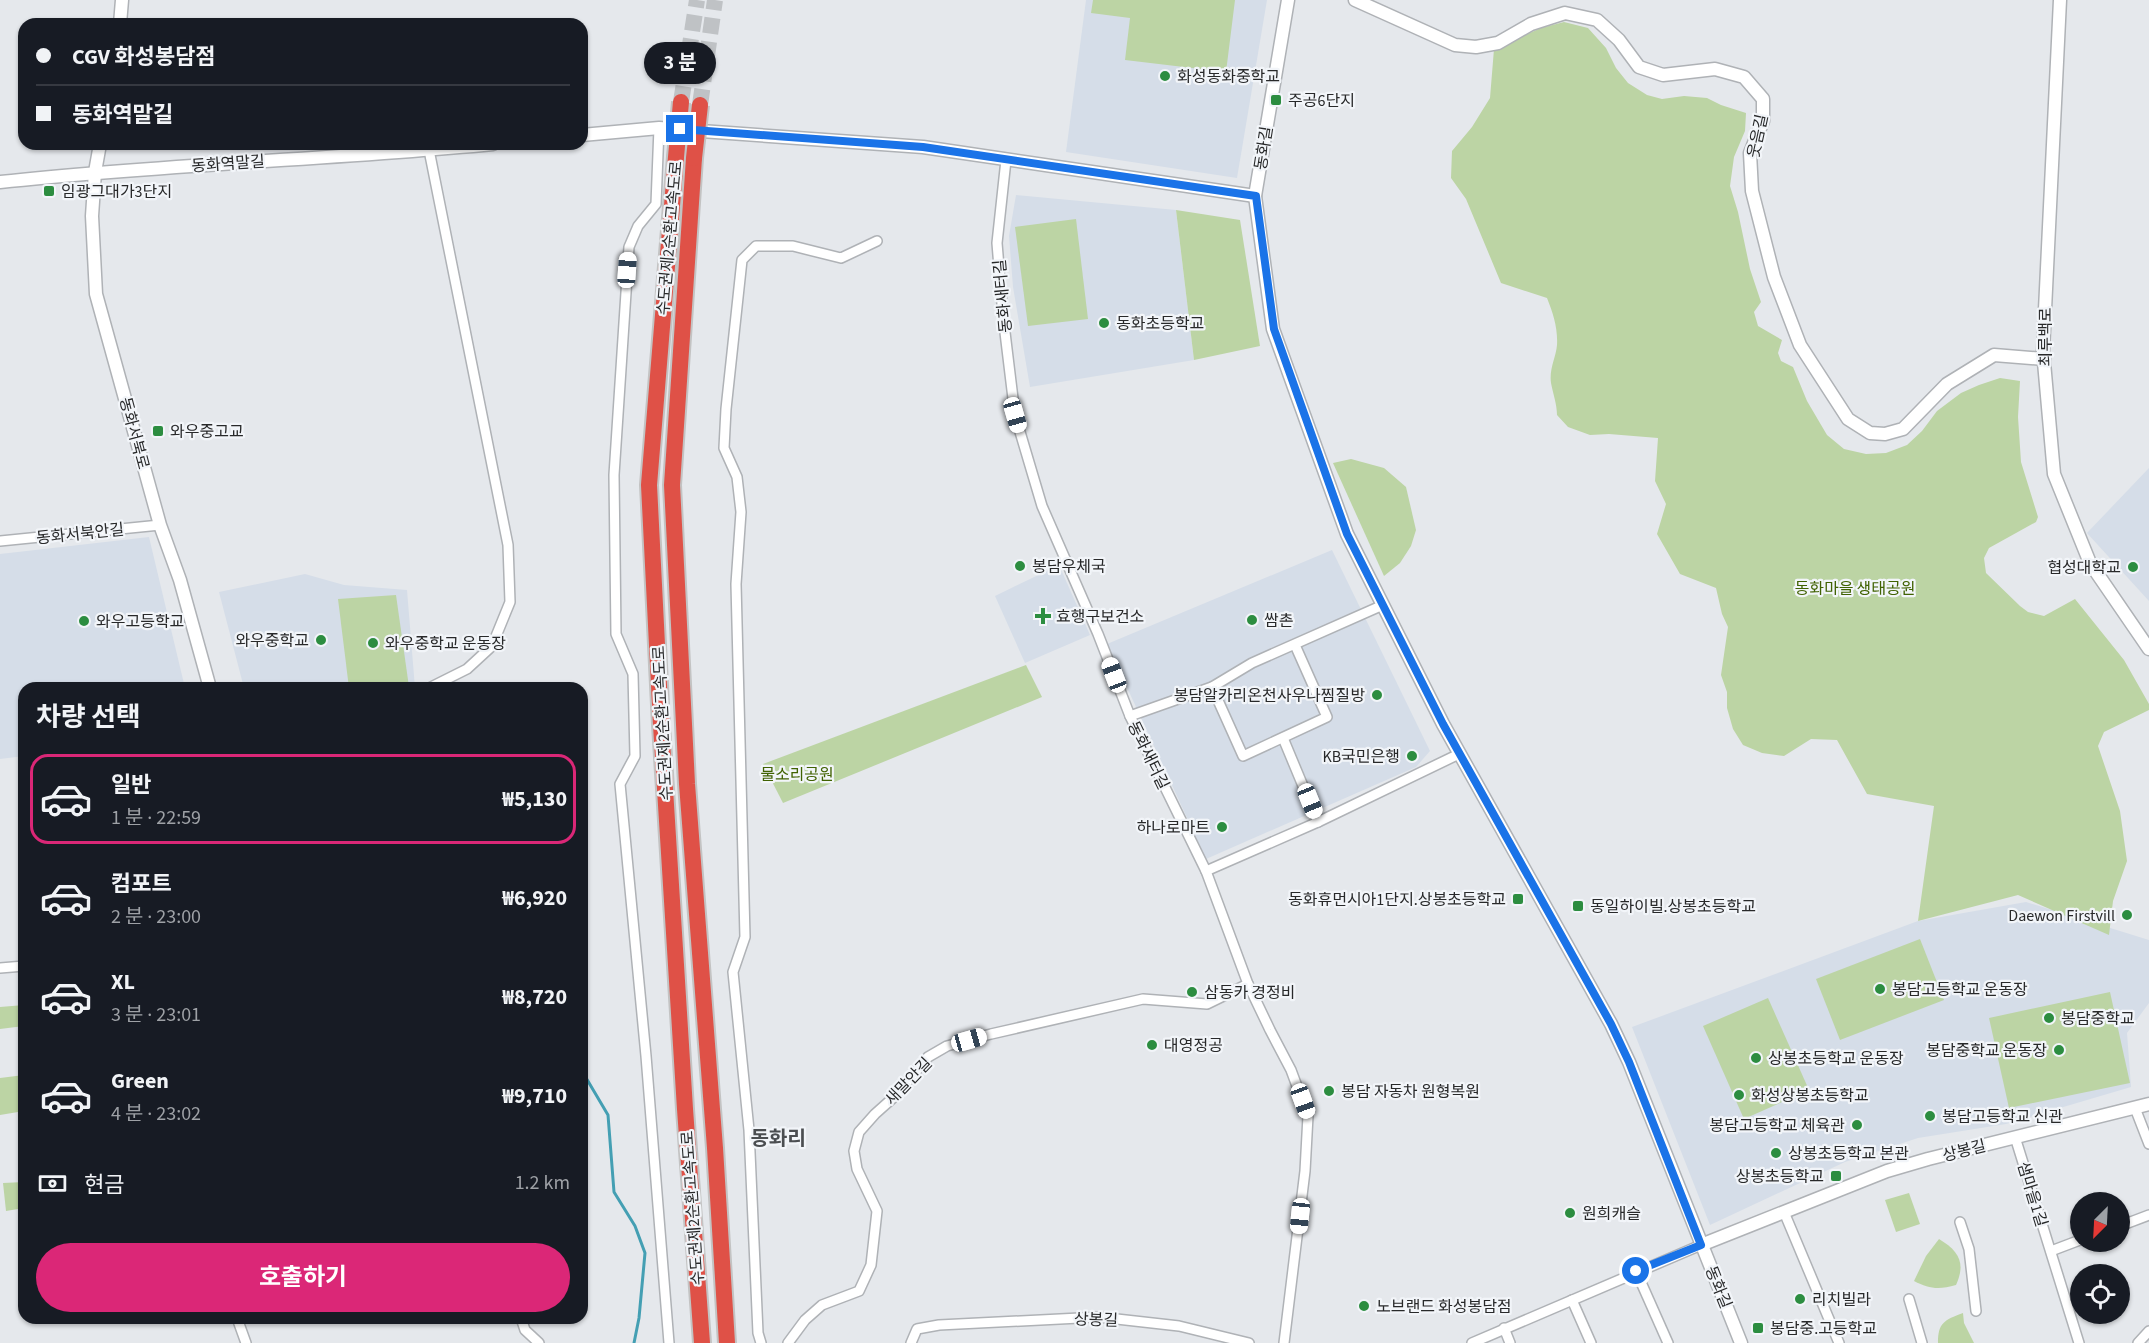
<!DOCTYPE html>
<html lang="ko">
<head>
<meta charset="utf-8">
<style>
	:root { --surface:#171b24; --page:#242831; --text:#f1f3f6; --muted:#9ea1a6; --line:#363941; --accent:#db2777 }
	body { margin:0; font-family:"Source Sans 3","Noto Sans KR",sans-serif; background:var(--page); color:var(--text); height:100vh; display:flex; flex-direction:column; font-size:22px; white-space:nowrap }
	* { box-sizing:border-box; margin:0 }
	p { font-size:20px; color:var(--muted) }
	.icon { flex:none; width:33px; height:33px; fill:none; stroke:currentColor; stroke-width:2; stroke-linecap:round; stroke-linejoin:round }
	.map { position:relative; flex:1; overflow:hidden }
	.drawer { position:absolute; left:18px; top:682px; width:570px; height:642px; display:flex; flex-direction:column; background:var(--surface); border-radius:18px; box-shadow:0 2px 4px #0004 }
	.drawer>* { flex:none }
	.hud { position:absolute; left:18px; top:18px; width:570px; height:132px; border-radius:18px; box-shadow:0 2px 4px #0004; display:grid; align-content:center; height:132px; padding:0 18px; background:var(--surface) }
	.needle { width:39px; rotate:204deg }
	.fabs { position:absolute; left:2070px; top:1192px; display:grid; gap:12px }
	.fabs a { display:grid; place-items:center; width:60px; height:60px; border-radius:50%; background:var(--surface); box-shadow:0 2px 4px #0004; font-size:30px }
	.end { position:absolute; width:27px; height:27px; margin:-14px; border:8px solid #1a73e8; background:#fff; box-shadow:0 0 0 3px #fff }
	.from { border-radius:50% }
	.bubble { position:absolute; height:42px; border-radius:21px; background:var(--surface); box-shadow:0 2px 4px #0004; font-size:20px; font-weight:700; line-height:42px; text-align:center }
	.car { position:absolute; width:18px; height:36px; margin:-18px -9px; border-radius:8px; box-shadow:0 0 4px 2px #0007; background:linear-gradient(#fff 24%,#345 0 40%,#fff 0 76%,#345 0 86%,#fff 0) }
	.hud b { display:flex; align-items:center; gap:21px; height:57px; font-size:22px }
	.hud b+b { border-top:2px solid var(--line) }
	.hud i { width:15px; height:15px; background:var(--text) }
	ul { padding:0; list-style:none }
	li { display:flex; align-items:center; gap:18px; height:90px; margin:0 12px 9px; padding:0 6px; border:3px solid transparent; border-radius:18px }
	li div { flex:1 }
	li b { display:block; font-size:22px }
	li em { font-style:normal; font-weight:700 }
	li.active { border-color:var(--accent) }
	li>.icon { width:54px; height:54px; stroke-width:1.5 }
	h2 { padding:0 18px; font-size:27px; line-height:72px }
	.pay { display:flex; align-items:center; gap:15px; height:66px; padding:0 18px; font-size:22px }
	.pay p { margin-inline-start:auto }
	.button { display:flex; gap:12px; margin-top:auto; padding:12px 18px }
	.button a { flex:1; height:69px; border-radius:36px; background:var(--accent); color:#fff; font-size:24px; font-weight:700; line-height:69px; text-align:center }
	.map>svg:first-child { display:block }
	.built { fill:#d5dde8 }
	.green { fill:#bcd4a4 }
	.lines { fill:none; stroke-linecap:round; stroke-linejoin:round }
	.stream { stroke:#449fb3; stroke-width:3 }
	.highway-tunnel { stroke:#bfc2c5; stroke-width:16; stroke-dasharray:16 8; stroke-linecap:butt }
	.street-casing { stroke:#afb2b6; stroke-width:12 }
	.secondary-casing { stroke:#afb2b6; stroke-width:15 }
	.highway-casing { stroke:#c3c3c3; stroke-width:20 }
	.street { stroke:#fff; stroke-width:9 }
	.secondary { stroke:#fff; stroke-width:12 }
	.highway { stroke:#df5147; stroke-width:16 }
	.highway-bridge-casing { stroke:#c3c3c3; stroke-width:20; stroke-linecap:butt }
	.highway-bridge { stroke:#df5147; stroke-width:16 }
	.route { stroke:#1a73e8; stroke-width:8 }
	.poi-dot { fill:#2c8d40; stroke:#f2f5f9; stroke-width:2 }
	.labels { text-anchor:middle; stroke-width:4.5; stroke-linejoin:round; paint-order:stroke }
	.poi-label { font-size:16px; fill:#28292a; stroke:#f2f5f9; text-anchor:start }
	.street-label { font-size:16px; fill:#28292a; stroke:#f2f5f9 }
	.park-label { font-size:16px; fill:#406202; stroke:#f2f5f9 }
	.quarter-label { font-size:20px; font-weight:bold; fill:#4b4e51; stroke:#f2f5f9 }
</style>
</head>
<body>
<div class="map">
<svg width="2149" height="1343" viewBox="0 0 2149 1343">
	<rect width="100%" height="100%" fill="#e5e8ec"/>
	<g class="built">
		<path d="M 1086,0 L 1267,0 L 1237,178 L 1066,152 Z"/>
		<path d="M 1016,195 L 1176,210 L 1194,360 L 1030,387 L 1013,287 L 1009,236 Z"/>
		<path d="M 2149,468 L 2149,601 L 2087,533 Z"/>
		<path d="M 149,537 L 185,688 L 24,688 L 24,756 L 0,759 L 0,554 Z"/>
		<path d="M 1332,550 L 1430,751 L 1416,767 L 1206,859 L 1107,644 Z"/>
		<path d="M 1059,565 L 1090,635 L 1025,663 L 995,596 Z"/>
		<path d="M 305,574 L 344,585 L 407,590 L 415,688 L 244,688 L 219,592 Z"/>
		<path d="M 2026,902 L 2149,940 L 2149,1003 L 2127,1033 L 2131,1087 L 2006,1124 L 1918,1138 L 1845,1162 L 1710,1225 L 1632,1027 L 1918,921 Z"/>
	</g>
	<g class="green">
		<path d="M 1093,0 L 1235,0 L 1226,72 L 1125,60 L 1130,18 L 1091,13 Z"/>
		<path d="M 1564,22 L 1588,28 L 1606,48 L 1616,68 L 1628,83 L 1647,95 L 1662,99 L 1684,96 L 1707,98 L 1721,105 L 1746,113 L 1745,131 L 1734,157 L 1730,186 L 1738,212 L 1750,269 L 1761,302 L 1754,312 L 1758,326 L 1782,340 L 1778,353 L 1781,361 L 1793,367 L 1807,401 L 1827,435 L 1844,449 L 1866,454 L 1886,453 L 1907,445 L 1922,431 L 1937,411 L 1961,393 L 1979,385 L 2000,378 L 2020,381 L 2018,417 L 2021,462 L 2038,517 L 2036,522 L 1989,548 L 1984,558 L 1986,573 L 2020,606 L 2028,612 L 2044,616 L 2075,599 L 2124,660 L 2149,704 L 2149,710 L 2104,732 L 2098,746 L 2120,811 L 2127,861 L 2113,901 L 2109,935 L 2018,895 L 1918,921 L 1934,806 L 1867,794 L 1837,740 L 1811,739 L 1784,756 L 1762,753 L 1743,745 L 1733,729 L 1727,708 L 1727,692 L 1721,675 L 1728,627 L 1722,614 L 1716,588 L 1680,574 L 1657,534 L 1666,504 L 1655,481 L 1658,438 L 1609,434 L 1590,435 L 1568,427 L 1557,415 C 1557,404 1553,394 1551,383 C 1549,369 1556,357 1557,345 C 1558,328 1553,313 1547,298 L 1501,283 L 1466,199 L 1451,178 L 1452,151 L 1472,127 L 1490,98 L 1494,49 L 1541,28 Z"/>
		<path d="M 1176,210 L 1240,220 L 1260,346 L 1194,360 Z"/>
		<path d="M 1076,219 L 1088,319 L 1028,326 L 1015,227 Z"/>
		<path d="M 1351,459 L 1384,468 L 1406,487 L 1416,530 L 1411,546 L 1400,563 L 1384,576 L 1333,463 Z"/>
		<path d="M 396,595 L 409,687 L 349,688 L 338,599 Z"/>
		<path d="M 1026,665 L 1042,697 L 783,803 L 763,764 Z"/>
		<path d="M 1920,939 L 1944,1000 L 1840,1040 L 1816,979 Z"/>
		<path d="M 2110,992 L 2130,1083 L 2009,1108 L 1989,1018 Z"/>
		<path d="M 1768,998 L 1809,1090 L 1744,1119 L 1703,1026 Z"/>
		<path d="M 24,1005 L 24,1026 L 0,1029 L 0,1007 Z"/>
		<path d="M 24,1075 L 24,1111 L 0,1115 L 0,1078 Z"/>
		<path d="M 24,1182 L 24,1208 L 6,1211 L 3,1183 Z"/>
		<path d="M 1909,1193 L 1920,1224 L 1896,1232 L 1885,1200 Z"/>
		<path d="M 1939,1239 C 1959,1251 1966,1263 1956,1285 C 1939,1290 1929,1289 1914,1281 L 1926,1256 Z"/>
		<path d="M 1963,1313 L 1964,1323 L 1974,1343 L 1938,1343 C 1938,1323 1944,1320 1963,1313 Z"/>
	</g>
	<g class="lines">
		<path class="stream" d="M 582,1071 L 608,1115 L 614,1192 L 635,1226 L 645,1253 L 639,1318 L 634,1343"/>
		<g class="highway-tunnel">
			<path d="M 681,102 L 697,0"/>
			<path d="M 700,105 L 715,0"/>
		</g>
		<g class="street-casing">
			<g id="street">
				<path d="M 659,128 L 656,204 L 638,226 L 629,247 L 614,475 L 616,634 L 633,674 L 635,756 L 620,784 L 646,1056 L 669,1343"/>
				<path d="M 429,150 L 508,545 L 510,602 L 492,646 L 467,669 L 429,688"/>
				<path d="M 1006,160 L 997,243 L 1003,316 L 1015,415 L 1042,506 L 1098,634 L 1130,716 L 1206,871 L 1248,984 L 1270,1030 L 1291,1070 L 1308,1116 L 1305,1171 L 1284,1343"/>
				<path d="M 0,541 L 160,525"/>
				<path d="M 1212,687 L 1243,756 L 1327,717 L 1295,645"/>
				<path d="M 1130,716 L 1212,687 L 1252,663 L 1383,605"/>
				<path d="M 1283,738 L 1318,822"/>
				<path d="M 1206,871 L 1318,822 L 1459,754"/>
				<path d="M 0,968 L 24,966"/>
				<path d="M 2135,1108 L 2149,1144"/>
				<path d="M 2015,1137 L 2079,1343"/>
				<path d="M 1784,1212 L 1839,1343"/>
				<path d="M 1960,1222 L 1969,1249 L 1976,1311"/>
				<path d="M 2120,1226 L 2149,1215"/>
				<path d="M 2051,1251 L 2080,1240"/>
				<path d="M 1636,1271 L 1668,1343"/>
				<path d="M 1909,1299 L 1922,1343"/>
				<path d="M 1572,1300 L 1591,1343"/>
				<path d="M 237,1318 L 246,1343"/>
				<path d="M 521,1318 L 525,1330 L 539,1343"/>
				<path d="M 1504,1328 L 1510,1343"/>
				<path d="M 761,1343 L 758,1333 L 749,1130 L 733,972 L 745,937 L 736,584 L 741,512 L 737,477 L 724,448 L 726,409 L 742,260 L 756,246 L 793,246 L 841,258 L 877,241"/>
				<path d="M 788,1343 L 805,1320 L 822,1305 L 859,1291 L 871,1265 L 877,1211 L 857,1169 L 854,1151 L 859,1132 L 875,1114 L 894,1097 L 928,1057 L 947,1046 L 991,1034 L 1143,999 L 1207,1004 L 1248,984"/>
				<path d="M 911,1343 L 917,1329 L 939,1325 L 1099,1317 L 1179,1326 L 1249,1343"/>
				<path d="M 1472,1343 L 1701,1245"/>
				<path d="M 2138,1343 L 2149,1331"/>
			</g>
		</g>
		<g class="secondary-casing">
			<g id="secondary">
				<path d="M 1288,0 L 1255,196 L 1273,329 L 1347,534 L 1443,724 L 1611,1024 L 1629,1062 L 1741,1343"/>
				<path d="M 1355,0 L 1455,45 L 1476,47 L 1498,43 L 1531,24 L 1565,13 L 1597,20 L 1619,40 L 1639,67 L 1663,75 L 1715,69 L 1744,77 L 1763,99 L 1763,121 L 1750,153 L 1752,191 L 1774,277 L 1800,345 L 1848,419 L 1870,433 L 1885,434 L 1903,429 L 1947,384 L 1994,355 L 2044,359"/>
				<path d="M 2060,0 L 2043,351 L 2054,474 L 2090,563 L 2149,649"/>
				<path d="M 120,24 L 122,0"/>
				<path d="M 582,135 L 659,128 L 923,147 L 1255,196"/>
				<path d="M 100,144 L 95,172 L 92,216 L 96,294 L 160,525 L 180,580 L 210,688"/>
				<path d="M 0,182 C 164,164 329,160 493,144"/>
				<path d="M 1701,1245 L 1887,1171 L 1928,1159 L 2149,1104"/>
			</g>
		</g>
		<g class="highway-casing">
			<g id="highway">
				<path d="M 676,157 L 649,485 L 661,725 L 685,1109 L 702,1343"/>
				<path d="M 694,158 L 672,485 L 687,784 L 715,1148 L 727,1343"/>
			</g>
		</g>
		<use href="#street" class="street"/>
		<use href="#secondary" class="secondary"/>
		<use href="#highway" class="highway"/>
		<g class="highway-bridge-casing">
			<g id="highway-bridge">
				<path d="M 676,157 L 681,102"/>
				<path d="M 694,158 L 700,105"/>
			</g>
		</g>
		<use href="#highway-bridge" class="highway-bridge"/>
	</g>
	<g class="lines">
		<path class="route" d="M 680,129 L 923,147 L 1256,196 L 1274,329 L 1347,534 L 1443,724 L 1611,1024 L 1629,1062 L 1701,1245 L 1636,1271"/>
	</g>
	<g class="poi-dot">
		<circle cx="1165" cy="76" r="6"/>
		<rect x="1270" y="94" width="12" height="12" rx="3"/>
		<rect x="43" y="185" width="12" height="12" rx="3"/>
		<circle cx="1104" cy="323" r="6"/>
		<rect x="152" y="425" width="12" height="12" rx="3"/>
		<circle cx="1020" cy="566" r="6"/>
		<circle cx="2133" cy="567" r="6"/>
		<path d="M1040 607h6v6h6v6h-6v6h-6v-6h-6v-6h6z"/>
		<circle cx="1252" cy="620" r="6"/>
		<circle cx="84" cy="621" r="6"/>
		<circle cx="321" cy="640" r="6"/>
		<circle cx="373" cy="643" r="6"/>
		<circle cx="1377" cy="695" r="6"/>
		<circle cx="1412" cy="756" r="6"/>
		<circle cx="1222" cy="827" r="6"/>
		<rect x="1512" y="893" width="12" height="12" rx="3"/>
		<rect x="1572" y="900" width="12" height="12" rx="3"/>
		<circle cx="2127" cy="915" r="6"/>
		<circle cx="1880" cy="989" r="6"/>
		<circle cx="1192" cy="992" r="6"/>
		<circle cx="2049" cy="1018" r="6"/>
		<circle cx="1152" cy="1045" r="6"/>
		<circle cx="2059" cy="1050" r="6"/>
		<circle cx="1756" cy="1058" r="6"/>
		<circle cx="1329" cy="1091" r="6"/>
		<circle cx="1739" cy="1095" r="6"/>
		<circle cx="1930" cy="1116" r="6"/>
		<circle cx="1857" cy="1125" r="6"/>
		<circle cx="1776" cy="1153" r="6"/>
		<rect x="1830" y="1170" width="12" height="12" rx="3"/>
		<circle cx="1570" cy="1213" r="6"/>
		<circle cx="1800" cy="1299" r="6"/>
		<circle cx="1364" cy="1306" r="6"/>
		<rect x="1752" y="1322" width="12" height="12" rx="3"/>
	</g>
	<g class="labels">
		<g class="poi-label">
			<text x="1177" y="82">화성동화중학교</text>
			<text x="1288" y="106">주공6단지</text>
			<text x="61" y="197">임광그대가3단지</text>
			<text x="1116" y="329">동화초등학교</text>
			<text x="170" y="437">와우중고교</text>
			<text x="1032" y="572">봉담우체국</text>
			<text x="2121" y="573" text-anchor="end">협성대학교</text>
			<text x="1056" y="622">효행구보건소</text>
			<text x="1264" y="626">쌈촌</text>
			<text x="96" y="627">와우고등학교</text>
			<text x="309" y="646" text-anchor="end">와우중학교</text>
			<text x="385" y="649">와우중학교 운동장</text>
			<text x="1365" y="701" text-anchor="end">봉담알카리온천사우나찜질방</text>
			<text x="1400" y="762" text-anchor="end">KB국민은행</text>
			<text x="1210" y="833" text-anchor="end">하나로마트</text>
			<text x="1506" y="905" text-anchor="end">동화휴먼시아1단지.상봉초등학교</text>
			<text x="1590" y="912">동일하이빌.상봉초등학교</text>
			<text x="2115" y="921" text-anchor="end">Daewon Firstvill</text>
			<text x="1892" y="995">봉담고등학교 운동장</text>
			<text x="1204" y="998">삼동카 경정비</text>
			<text x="2061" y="1024">봉담중학교</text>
			<text x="1164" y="1051">대영정공</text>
			<text x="2047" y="1056" text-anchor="end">봉담중학교 운동장</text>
			<text x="1768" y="1064">상봉초등학교 운동장</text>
			<text x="1341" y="1097">봉담 자동차 원형복원</text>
			<text x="1751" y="1101">화성상봉초등학교</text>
			<text x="1942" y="1122">봉담고등학교 신관</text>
			<text x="1845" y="1131" text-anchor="end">봉담고등학교 체육관</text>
			<text x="1788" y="1159">상봉초등학교 본관</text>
			<text x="1824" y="1182" text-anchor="end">상봉초등학교</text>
			<text x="1582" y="1219">원희캐슬</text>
			<text x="1812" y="1305">리치빌라</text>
			<text x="1376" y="1312">노브랜드 화성봉담점</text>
			<text x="1770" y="1334">봉담중.고등학교</text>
		</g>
		<g class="street-label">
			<text transform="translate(1757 136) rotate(-78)" y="6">웃음길</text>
			<text transform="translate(1263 148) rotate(-81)" y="6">동화길</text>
			<text transform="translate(228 163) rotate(-4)" y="6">동화역말길</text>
			<text transform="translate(669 238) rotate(-85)" y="6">수도권제2순환고속도로</text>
			<text transform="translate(1002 296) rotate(-95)" y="6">동화새터길</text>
			<text transform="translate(2045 337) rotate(-90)" y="6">최루백로</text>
			<text transform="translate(135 433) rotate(75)" y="6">동화서북로</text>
			<text transform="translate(80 533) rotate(-6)" y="6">동화서북안길</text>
			<text transform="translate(662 723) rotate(-93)" y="6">수도권제2순환고속도로</text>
			<text transform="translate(1149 755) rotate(64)" y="6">동화새터길</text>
			<text transform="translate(908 1081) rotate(-46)" y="6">새말안길</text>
			<text transform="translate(1964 1150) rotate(-14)" y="6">상봉길</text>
			<text transform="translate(2033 1194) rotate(73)" y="6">샘마을1길</text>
			<text transform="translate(692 1208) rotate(-94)" y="6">수도권제2순환고속도로</text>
			<text transform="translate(1719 1287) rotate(68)" y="6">동화길</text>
			<text transform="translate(1096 1319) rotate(2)" y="6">상봉길</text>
		</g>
		<g class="park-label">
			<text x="1855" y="594">동화마을 생태공원</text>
			<text x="797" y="780">물소리공원</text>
		</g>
		<g class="quarter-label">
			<text x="778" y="1145">동화리</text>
		</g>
	</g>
</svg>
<div class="fabs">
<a><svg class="needle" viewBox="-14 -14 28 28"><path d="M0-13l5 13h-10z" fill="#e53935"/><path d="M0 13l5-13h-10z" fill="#9ea1a6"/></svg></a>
<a><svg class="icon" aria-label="locate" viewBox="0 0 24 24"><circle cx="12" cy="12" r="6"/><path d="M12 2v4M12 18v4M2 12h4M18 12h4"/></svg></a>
</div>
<i class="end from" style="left:1636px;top:1271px"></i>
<i class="end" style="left:680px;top:129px"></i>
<div class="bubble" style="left:644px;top:42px;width:72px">3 분</div>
<i class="car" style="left:627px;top:270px;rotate:4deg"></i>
<i class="car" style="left:1015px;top:415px;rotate:164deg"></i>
<i class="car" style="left:1114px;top:675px;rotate:339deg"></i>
<i class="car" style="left:1310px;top:801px;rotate:158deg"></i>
<i class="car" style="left:969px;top:1040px;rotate:74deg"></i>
<i class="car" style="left:1303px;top:1101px;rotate:160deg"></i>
<i class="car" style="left:1300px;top:1216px;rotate:186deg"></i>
<div class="hud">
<b><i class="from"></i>CGV 화성봉담점</b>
<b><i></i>동화역말길</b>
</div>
<section class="drawer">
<h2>차량 선택</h2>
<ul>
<li class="active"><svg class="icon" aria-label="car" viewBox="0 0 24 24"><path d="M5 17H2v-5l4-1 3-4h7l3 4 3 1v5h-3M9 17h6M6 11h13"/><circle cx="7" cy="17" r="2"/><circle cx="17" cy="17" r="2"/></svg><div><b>일반</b><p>1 분 · 22:59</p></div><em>₩5,130</em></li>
<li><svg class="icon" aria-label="car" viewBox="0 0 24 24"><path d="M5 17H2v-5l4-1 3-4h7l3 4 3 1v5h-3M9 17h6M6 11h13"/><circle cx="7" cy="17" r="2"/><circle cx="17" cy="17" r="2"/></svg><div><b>컴포트</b><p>2 분 · 23:00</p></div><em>₩6,920</em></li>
<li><svg class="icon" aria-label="car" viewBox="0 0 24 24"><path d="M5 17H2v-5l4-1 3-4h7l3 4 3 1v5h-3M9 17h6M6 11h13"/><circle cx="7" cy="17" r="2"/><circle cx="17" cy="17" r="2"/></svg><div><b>XL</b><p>3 분 · 23:01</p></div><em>₩8,720</em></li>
<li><svg class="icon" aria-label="car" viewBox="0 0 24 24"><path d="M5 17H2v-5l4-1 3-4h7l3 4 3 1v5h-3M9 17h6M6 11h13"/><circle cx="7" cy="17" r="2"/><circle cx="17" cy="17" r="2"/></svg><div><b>Green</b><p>4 분 · 23:02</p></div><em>₩9,710</em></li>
</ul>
<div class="pay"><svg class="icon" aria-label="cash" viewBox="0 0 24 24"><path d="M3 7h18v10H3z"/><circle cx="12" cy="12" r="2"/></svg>현금<p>1.2 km</p></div>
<div class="button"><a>호출하기</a></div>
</section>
</div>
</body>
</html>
